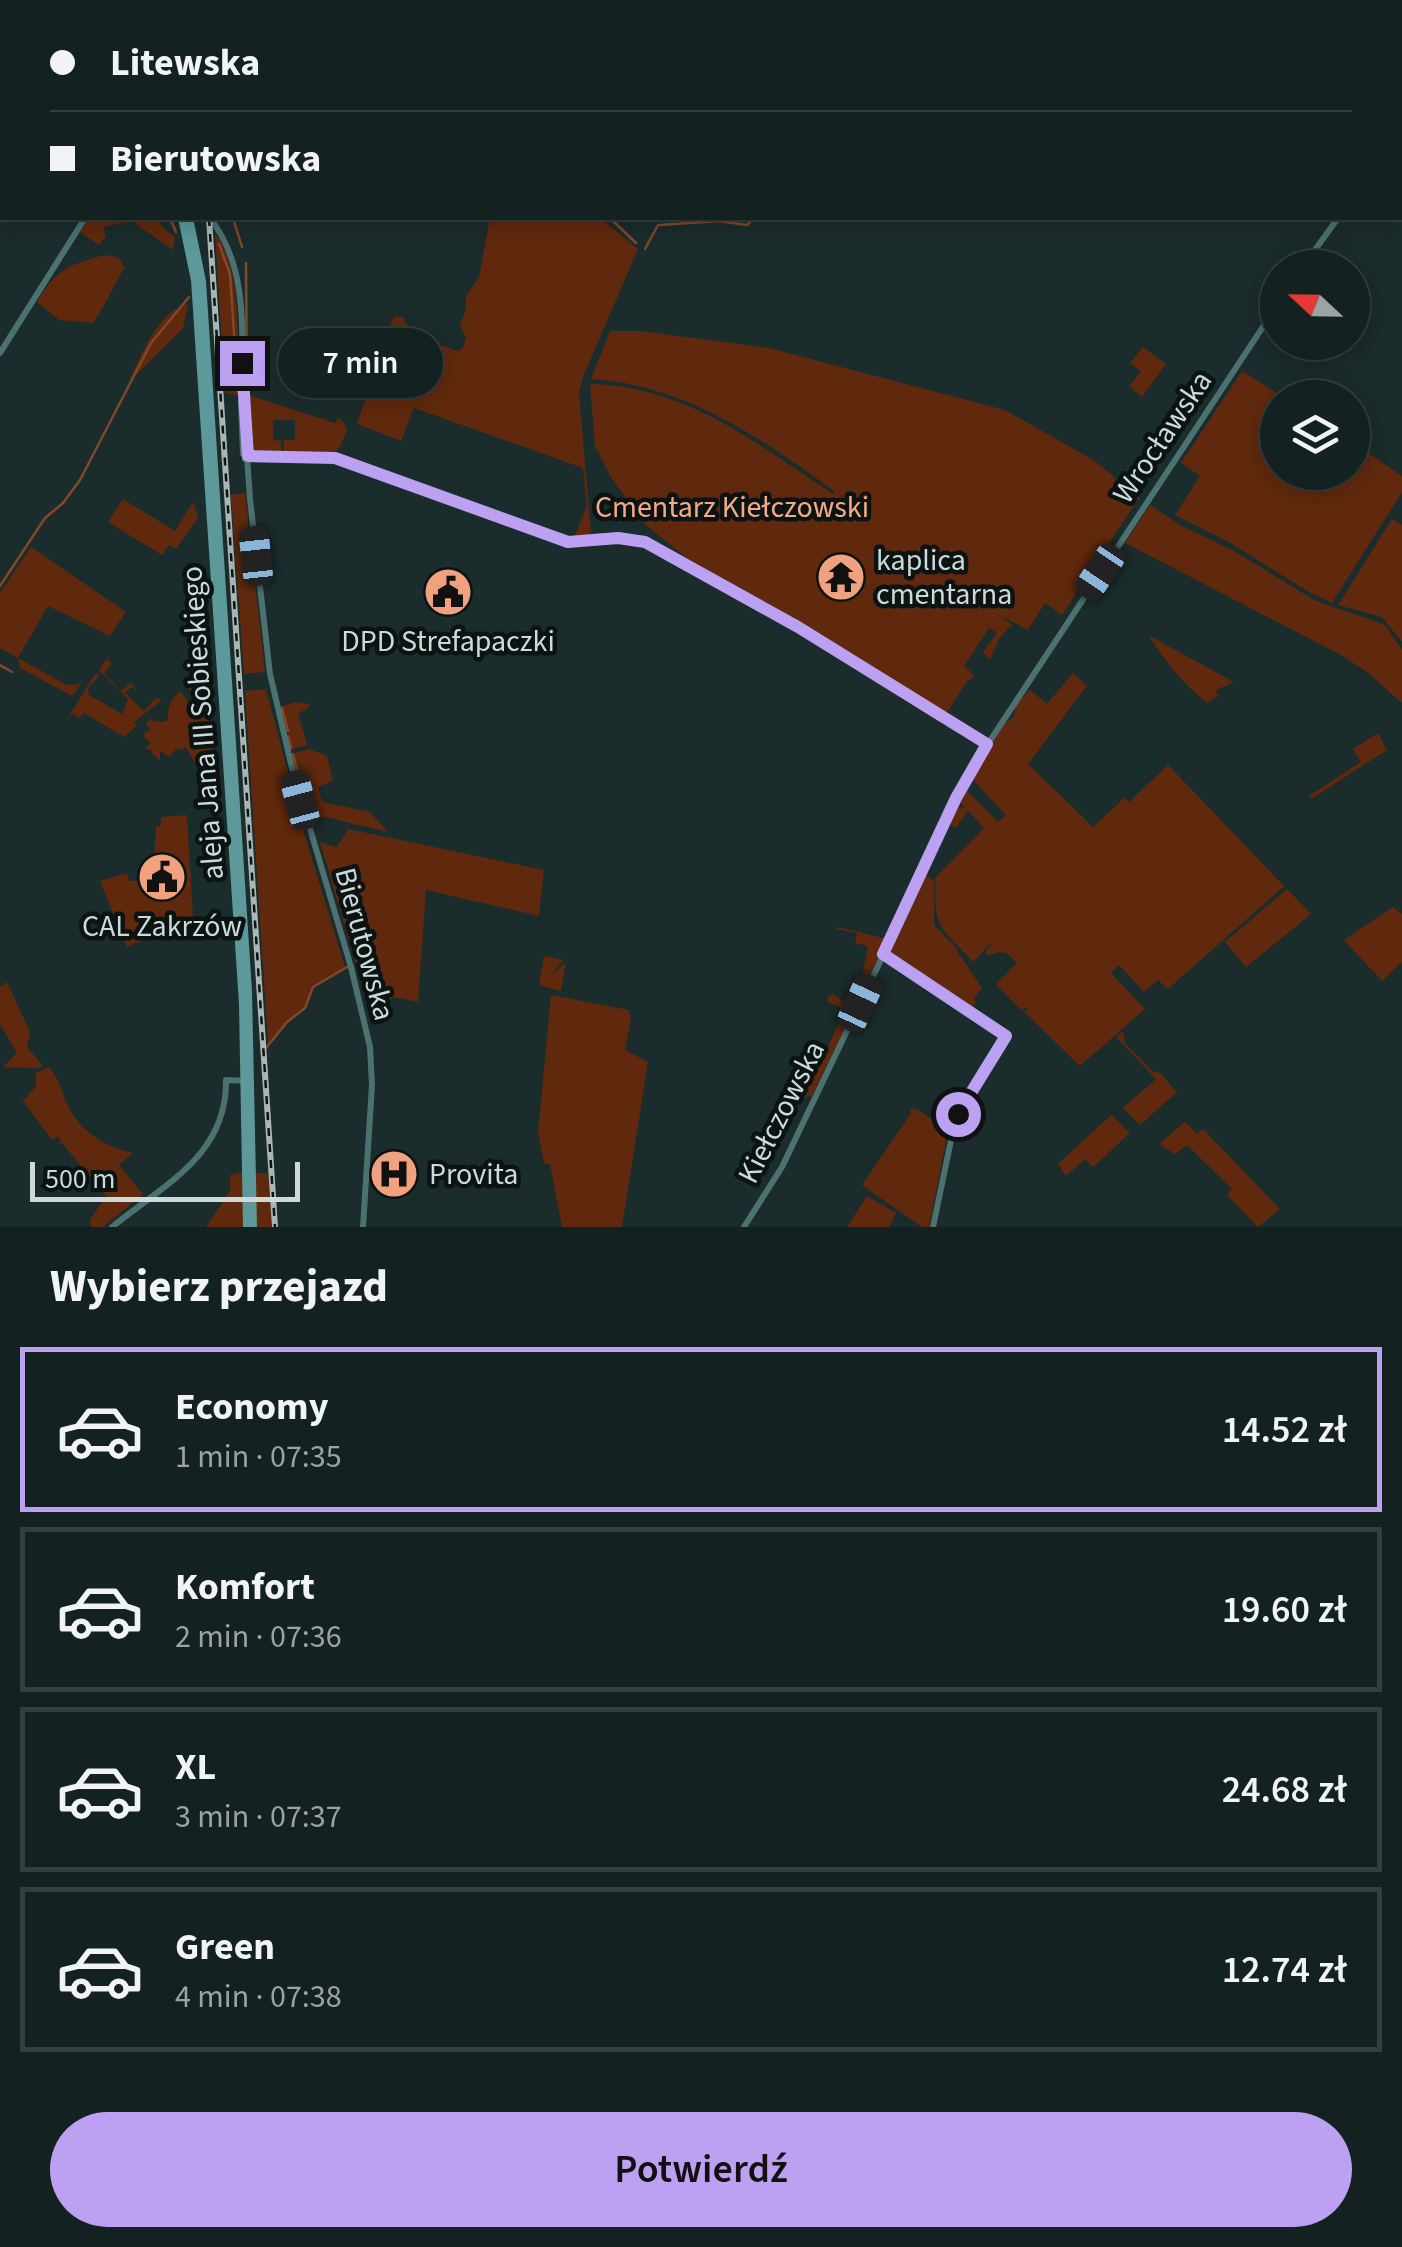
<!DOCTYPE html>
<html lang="pl">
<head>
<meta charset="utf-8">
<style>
	:root { --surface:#142121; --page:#212e2e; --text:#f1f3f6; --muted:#9da3a5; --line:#333e3f; --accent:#bca0f2 }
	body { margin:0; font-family:"Source Sans 3",sans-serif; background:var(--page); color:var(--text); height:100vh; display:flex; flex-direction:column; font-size:38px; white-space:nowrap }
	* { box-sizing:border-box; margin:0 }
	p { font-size:32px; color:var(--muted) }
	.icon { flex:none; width:55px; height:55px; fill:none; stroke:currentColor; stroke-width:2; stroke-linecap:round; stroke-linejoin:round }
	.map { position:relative; height:1227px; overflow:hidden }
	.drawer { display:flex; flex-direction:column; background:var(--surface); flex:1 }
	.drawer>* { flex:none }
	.guide { position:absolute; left:0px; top:0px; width:1402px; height:220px; box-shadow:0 5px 25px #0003,0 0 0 2px var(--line); display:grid; align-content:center; height:220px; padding:0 50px; background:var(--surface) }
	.needle { width:65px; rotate:292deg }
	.controls { position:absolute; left:1260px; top:250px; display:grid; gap:20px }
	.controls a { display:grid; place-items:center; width:110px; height:110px; border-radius:50%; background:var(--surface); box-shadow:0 5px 25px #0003,0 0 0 2px var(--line); font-size:50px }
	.scale { position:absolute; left:30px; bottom:25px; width:270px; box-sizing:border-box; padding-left:10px; border:5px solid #ced9d9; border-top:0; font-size:28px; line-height:35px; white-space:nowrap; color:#ced9d9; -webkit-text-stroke:8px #0b1313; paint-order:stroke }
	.end { position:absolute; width:45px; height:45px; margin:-22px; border:12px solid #bca0f2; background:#111; box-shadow:0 0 0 5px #111 }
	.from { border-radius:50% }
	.bubble { position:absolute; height:70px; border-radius:35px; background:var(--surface); box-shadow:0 5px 25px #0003,0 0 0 2px var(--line); font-size:32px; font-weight:600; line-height:70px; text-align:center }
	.car { position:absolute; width:30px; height:60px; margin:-30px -15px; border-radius:12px; box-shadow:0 0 8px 2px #0007; background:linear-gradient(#222 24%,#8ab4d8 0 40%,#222 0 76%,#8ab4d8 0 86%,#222 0) }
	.guide b { display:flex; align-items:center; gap:35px; height:95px; font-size:38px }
	.guide b+b { border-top:2px solid var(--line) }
	.guide i { width:25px; height:25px; background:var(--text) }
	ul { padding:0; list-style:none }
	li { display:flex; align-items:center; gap:30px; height:165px; margin:0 20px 15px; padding:0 30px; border:5px solid var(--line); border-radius:0px }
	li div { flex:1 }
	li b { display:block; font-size:38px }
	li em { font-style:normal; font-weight:600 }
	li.active { border-color:var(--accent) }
	li>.icon { width:90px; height:90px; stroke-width:1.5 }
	h2 { padding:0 50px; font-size:45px; line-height:120px }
	.button { display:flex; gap:20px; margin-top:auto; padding:20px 50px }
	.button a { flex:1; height:115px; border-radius:60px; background:var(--accent); color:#111; font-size:40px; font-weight:600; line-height:115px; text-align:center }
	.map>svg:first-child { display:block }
	.green { fill:#60290d }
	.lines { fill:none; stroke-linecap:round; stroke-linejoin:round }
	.stream { stroke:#83472a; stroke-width:2.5 }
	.tertiary { stroke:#4c7171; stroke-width:6 }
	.secondary { stroke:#5d999a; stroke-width:8 }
	.rail-casing { stroke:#a9b6b6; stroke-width:6 }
	.rail { stroke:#0b1313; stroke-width:2.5; stroke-dasharray:8; stroke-linecap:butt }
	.route { stroke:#bca0f2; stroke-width:12 }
	.labels { text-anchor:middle; stroke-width:9; stroke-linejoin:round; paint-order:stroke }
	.street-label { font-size:30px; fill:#ced9d9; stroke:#0b1313 }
	.park-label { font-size:30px; fill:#f4aa89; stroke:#0b1313 }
	.poi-label { font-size:30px; fill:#ced9d9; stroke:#0b1313; text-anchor:start }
</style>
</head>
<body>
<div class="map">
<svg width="1402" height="1227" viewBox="0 0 1402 1227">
	<rect width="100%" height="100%" fill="#1b2c2c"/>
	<g class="green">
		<path d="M 89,218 L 159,218 L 162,227 L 175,237 L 173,250 L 132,221 L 103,227 L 106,236 L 99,245 L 80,232 Z"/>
		<path d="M 490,218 L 600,218 L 638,249 L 583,377 L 579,393 L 591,532 L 587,537 L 574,538 L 587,505 L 583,468 L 414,408 L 401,441 L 357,424 L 392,320 L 396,316 L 403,317 L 411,333 L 417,337 L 458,351 L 463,348 L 466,337 L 460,326 L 466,308 L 466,297 L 479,277 Z"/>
		<path d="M 215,232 C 245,278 236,342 238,395 L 225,393 Z"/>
		<path d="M 104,255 L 118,257 L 125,267 C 113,286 106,304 93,323 L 59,320 L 37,302 C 57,268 67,266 104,255 Z"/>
		<path d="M 188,304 L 183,328 L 129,382 C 141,355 158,311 188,304 Z"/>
		<path d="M 610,331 L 641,331 L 769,348 L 1005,410 L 1095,461 L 1139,498 L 1062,615 L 1045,603 L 1028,630 L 997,614 L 1011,624 L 1012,628 L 1009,627 L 999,639 L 990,660 L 983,652 L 997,633 L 989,628 L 964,666 L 972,673 L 973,678 L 967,681 L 944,717 L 797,624 L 793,616 L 788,617 L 687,558 L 647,526 L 612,479 L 595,446 L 590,384 C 686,386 756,443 833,494 L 834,491 C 762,438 682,384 591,379 Z"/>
		<path d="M 1143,347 L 1166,364 L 1142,397 L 1129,386 L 1141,372 L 1130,363 Z"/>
		<path d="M 1242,371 L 1283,397 L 1278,398 L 1278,472 L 1352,472 L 1353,443 L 1402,476 L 1402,492 L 1332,603 L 1309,592 L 1229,542 L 1175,515 L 1200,476 L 1181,463 Z"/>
		<path d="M 245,394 L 335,423 L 338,418 L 342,420 L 347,429 L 340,447 L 334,452 L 284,453 L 284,440 L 295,440 L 295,420 L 273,420 L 273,440 L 281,441 L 281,454 L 254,452 L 250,447 Z"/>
		<path d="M 245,493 L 265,672 L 244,674 L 231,495 Z"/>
		<path d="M 123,499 L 175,531 L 193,502 L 198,518 L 176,549 L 169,545 L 162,555 L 108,522 Z"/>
		<path d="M 1150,505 L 1180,525 L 1234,551 L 1314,600 L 1385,625 L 1402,650 L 1402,703 L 1367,672 L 1341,655 L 1125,543 Z"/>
		<path d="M 1392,519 L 1402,525 L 1402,642 L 1382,617 L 1338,605 Z"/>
		<path d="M 31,547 L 126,612 L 110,636 L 48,606 L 18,658 L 67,685 L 81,684 L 72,696 L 20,668 L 18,658 L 0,648 L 0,593 Z"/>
		<path d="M 1148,635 L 1150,636 L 1234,682 L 1216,690 L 1218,696 L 1207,703 C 1181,682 1164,659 1148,635 Z"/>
		<path d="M 109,655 L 108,661 L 112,663 L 104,673 L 121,691 L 131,683 L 137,690 L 131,687 L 125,693 L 144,711 L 156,698 L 162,700 L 134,722 L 137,725 L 124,737 L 84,713 L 79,718 L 73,713 L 65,723 L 83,693 L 87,694 L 84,691 L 96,673 L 99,676 L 88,688 L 89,695 L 122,714 L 128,699 L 99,670 Z"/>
		<path d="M 1073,673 L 1087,686 L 1028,764 L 1093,827 L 1124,798 L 1129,802 L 1168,765 L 1284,886 L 1168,989 L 1158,980 L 1144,992 L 1119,965 L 1111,973 L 1145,1009 L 1080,1066 L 1024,1012 L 1029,1006 L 1021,1010 L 996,984 L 1017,963 L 1007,953 L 999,952 L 987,956 L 986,951 L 995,939 L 973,962 C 940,925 934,931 935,878 L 984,828 L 968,811 L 956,828 L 950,824 L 958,807 L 965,808 L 960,802 L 966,790 L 998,822 L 1006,815 L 971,778 L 979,761 L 1001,727 L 1013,717 L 1017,703 L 1030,690 L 1047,704 Z"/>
		<path d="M 194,677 L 206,689 L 214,769 L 199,769 L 186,748 L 175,750 L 170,757 L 160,751 L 160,760 L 152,754 L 153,751 L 145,748 L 151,743 L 144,737 L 145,732 L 151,730 L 145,723 L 149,720 L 163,722 L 168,720 C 168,707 169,701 180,691 L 192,707 L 196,704 L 187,683 Z"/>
		<path d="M 266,689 L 302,826 L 345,967 L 312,986 L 304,1007 L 286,1021 L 285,1027 L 268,1043 L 245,691 Z"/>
		<path d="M 297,702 L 310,704 L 307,709 L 298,713 L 307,745 L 292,749 L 282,706 Z"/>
		<path d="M 1378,733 L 1387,750 L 1311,799 L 1309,796 L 1361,762 L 1353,749 Z"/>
		<path d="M 309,749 L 327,756 L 333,781 L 318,787 L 322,802 L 370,812 L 388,832 L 325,817 L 311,818 L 294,753 Z"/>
		<path d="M 187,815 L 193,917 L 127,947 L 100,881 L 127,873 L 129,881 L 153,880 L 156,827 L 161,826 L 161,817 Z"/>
		<path d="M 348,829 L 544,870 L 539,916 L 426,890 L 418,1002 L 364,991 L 320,842 L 337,847 Z"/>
		<path d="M 926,875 L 934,881 L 934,925 L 953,945 L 982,988 L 974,998 L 976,1002 L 972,1007 L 889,953 Z"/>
		<path d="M 1287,889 L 1311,914 L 1246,967 L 1225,942 Z"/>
		<path d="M 1393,907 L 1402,914 L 1402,962 L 1382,981 L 1344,940 Z"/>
		<path d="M 837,927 L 888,939 L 854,1006 L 845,1009 L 828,1002 L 828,997 L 833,994 L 845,1003 L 850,1001 L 857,986 L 855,983 L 863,973 L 868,946 L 855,943 L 857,933 L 836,929 Z"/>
		<path d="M 544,956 L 564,960 L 546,980 L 566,962 L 561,991 L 539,985 Z"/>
		<path d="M 7,982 L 30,1032 L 27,1047 L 43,1066 L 38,1068 L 3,1067 L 17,1053 L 0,1024 L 0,987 Z"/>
		<path d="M 551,995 L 629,1010 L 631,1018 L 625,1050 L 648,1062 L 622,1227 L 562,1227 L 550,1164 L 544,1163 L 538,1133 Z"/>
		<path d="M 854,1010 L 812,1096 L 804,1097 L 816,1053 L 824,1057 L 843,1013 Z"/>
		<path d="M 1123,1031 L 1125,1044 L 1152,1071 L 1160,1073 L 1177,1092 L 1140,1125 L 1123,1108 L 1156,1079 L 1116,1037 Z"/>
		<path d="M 49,1067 C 57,1076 61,1088 65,1099 C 75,1128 104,1147 133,1153 L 119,1165 L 143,1194 L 103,1227 L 91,1227 L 90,1220 L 106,1196 L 62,1143 L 58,1144 L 61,1140 L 57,1136 L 52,1140 L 23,1101 L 36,1086 L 36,1073 Z"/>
		<path d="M 910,1109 L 917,1109 L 948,1131 L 929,1227 L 922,1227 L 862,1185 L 911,1113 Z"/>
		<path d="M 1111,1115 L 1130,1133 L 1093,1167 L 1085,1159 L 1066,1176 L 1058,1164 Z"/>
		<path d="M 1185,1122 L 1197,1134 L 1203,1129 L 1280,1209 L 1258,1227 L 1227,1195 L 1232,1189 L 1187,1145 L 1175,1154 L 1159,1144 Z"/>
		<path d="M 243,1172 L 244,1227 L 206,1227 L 230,1191 L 230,1175 Z"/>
		<path d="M 254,1173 L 268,1173 L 272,1227 L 255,1227 Z"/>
		<path d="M 867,1196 L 896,1213 L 889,1227 L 847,1227 Z"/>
	</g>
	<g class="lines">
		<g class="stream">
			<path d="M 312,0 L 316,2"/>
			<path d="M 242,2 L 243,0"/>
			<path d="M 327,2 L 329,0"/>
			<path d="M 346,2 L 346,0"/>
			<path d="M 910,2 L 912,0"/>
			<path d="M 1400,203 L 1402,204"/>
			<path d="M 170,218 L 176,232"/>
			<path d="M 233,218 L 242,247"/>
			<path d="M 610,218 L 636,243"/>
			<path d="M 660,225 L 719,221 L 747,225 L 754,218"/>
			<path d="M 219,244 L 230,274 L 238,392"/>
			<path d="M 645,249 L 658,225"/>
			<path d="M 246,263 L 247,392"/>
			<path d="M 692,570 L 798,631 L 942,722"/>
			<path d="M 0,586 L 45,518 L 63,503 L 80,480 L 151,343 L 189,297"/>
			<path d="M 0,665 L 12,672"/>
			<path d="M 282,708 L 288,731"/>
			<path d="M 947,725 L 971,739"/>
			<path d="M 288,736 L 291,748"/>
			<path d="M 293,754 L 310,817"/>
			<path d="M 266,1048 L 287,1022 L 305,1008 L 313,987 L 347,967"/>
		</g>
		<g class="tertiary">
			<path d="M 1400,130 L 1402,127"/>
			<path d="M 210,218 C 248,267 242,329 242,389"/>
			<path d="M 1302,268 L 1338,218"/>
			<path d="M 0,353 L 85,218"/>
			<path d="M 242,386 L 250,499 L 270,674 L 292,768 L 351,967 L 370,1047 L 372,1085 L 363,1227"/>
			<path d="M 241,401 L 243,454"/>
			<path d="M 245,459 L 305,455 L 335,457 L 568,541 L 630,539 L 655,546 L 798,627 L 987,744"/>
			<path d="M 883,954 L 1006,1036 L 955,1121 L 933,1227"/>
			<path d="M 112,1227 C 165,1184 227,1155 226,1080 L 248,1081"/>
			<path d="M 744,1227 L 782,1167 L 974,765 L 1278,304"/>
		</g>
		<g class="secondary">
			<path d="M 101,0 L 102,2"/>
			<path d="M 108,0 L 109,2"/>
			<path d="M 182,218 L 195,280 L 243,1004 L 247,1227"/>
			<path d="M 189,218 L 202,281 L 248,991 L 253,1227"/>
		</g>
		<g class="rail-casing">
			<g id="rail">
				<path d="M 190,0 L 190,2"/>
				<path d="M 209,218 L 275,1227"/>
			</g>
		</g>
		<use href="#rail" class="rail"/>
	</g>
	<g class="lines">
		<path class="route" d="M 242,363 L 248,456 L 335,458 L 568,542 L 618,538 L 645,542 L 798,627 L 987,744 L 956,798 L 883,954 L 1006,1036 L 958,1114"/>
	</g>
	<defs>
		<g id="temple-disc" transform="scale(2.5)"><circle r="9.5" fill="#f1a17d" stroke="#0b1313"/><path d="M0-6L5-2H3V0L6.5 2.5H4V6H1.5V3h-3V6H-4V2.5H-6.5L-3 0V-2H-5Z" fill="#111"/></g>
		<g id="civic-disc" transform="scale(2.5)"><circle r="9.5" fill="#f1a17d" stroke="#0b1313"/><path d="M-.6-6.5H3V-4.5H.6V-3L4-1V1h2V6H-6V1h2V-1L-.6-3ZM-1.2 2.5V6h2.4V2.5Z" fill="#111"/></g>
		<g id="hospital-disc" transform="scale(2.5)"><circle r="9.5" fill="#f1a17d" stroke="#0b1313"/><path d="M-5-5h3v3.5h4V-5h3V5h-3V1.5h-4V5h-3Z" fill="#111"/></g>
	</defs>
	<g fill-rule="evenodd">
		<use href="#temple-disc" x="841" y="577"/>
		<use href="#civic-disc" x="448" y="592"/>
		<use href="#civic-disc" x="162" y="877"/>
		<use href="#hospital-disc" x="394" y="1174"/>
	</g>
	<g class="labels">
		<g class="street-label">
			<text transform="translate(1162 437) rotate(-56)" y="10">Wrocławska</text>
			<text transform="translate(202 723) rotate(-94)" y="10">aleja Jana III Sobieskiego</text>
			<text transform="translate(365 944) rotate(75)" y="10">Bierutowska</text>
			<text transform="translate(781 1112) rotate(-63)" y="10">Kiełczowska</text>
		</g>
		<g class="park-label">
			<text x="732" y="517">Cmentarz Kiełczowski</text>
		</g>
		<g class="poi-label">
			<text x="876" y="570">kaplica<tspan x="876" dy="34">cmentarna</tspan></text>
			<text x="448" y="651" text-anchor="middle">DPD Strefapaczki</text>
			<text x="162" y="936" text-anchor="middle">CAL Zakrzów</text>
			<text x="429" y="1184">Provita</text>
		</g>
	</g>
</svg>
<div class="controls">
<a><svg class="needle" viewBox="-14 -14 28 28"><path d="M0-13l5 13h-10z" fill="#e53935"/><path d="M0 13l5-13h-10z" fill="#9da3a5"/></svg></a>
<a><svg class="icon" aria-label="layers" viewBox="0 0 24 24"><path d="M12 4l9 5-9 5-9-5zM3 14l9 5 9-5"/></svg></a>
</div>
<div class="scale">500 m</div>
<i class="end from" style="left:958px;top:1114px"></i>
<i class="end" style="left:242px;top:363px"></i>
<div class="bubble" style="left:278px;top:328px;width:165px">7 min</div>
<i class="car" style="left:256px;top:556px;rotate:354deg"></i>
<i class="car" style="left:1100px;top:572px;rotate:214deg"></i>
<i class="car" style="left:300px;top:800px;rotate:345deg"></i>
<i class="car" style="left:860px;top:1003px;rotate:25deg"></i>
<div class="guide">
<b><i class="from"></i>Litewska</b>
<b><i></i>Bierutowska</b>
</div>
</div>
<section class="drawer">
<h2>Wybierz przejazd</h2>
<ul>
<li class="active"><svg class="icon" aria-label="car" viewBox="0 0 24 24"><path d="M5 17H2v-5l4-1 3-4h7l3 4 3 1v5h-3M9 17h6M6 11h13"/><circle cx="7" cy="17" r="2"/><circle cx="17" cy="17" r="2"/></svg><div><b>Economy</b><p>1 min · 07:35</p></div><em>14.52 zł</em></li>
<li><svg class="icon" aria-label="car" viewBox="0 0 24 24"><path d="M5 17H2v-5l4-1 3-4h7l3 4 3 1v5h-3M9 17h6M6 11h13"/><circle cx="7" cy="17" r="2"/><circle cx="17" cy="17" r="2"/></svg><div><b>Komfort</b><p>2 min · 07:36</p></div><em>19.60 zł</em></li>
<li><svg class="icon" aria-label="car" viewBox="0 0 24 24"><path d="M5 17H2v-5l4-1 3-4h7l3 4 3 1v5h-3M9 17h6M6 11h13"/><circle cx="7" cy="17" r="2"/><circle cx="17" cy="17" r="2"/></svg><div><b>XL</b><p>3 min · 07:37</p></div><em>24.68 zł</em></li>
<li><svg class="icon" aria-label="car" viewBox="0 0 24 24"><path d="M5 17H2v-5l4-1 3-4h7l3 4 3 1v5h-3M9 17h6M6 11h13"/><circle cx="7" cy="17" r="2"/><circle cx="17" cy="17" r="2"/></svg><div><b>Green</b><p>4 min · 07:38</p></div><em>12.74 zł</em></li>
</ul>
<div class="button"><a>Potwierdź</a></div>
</section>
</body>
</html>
